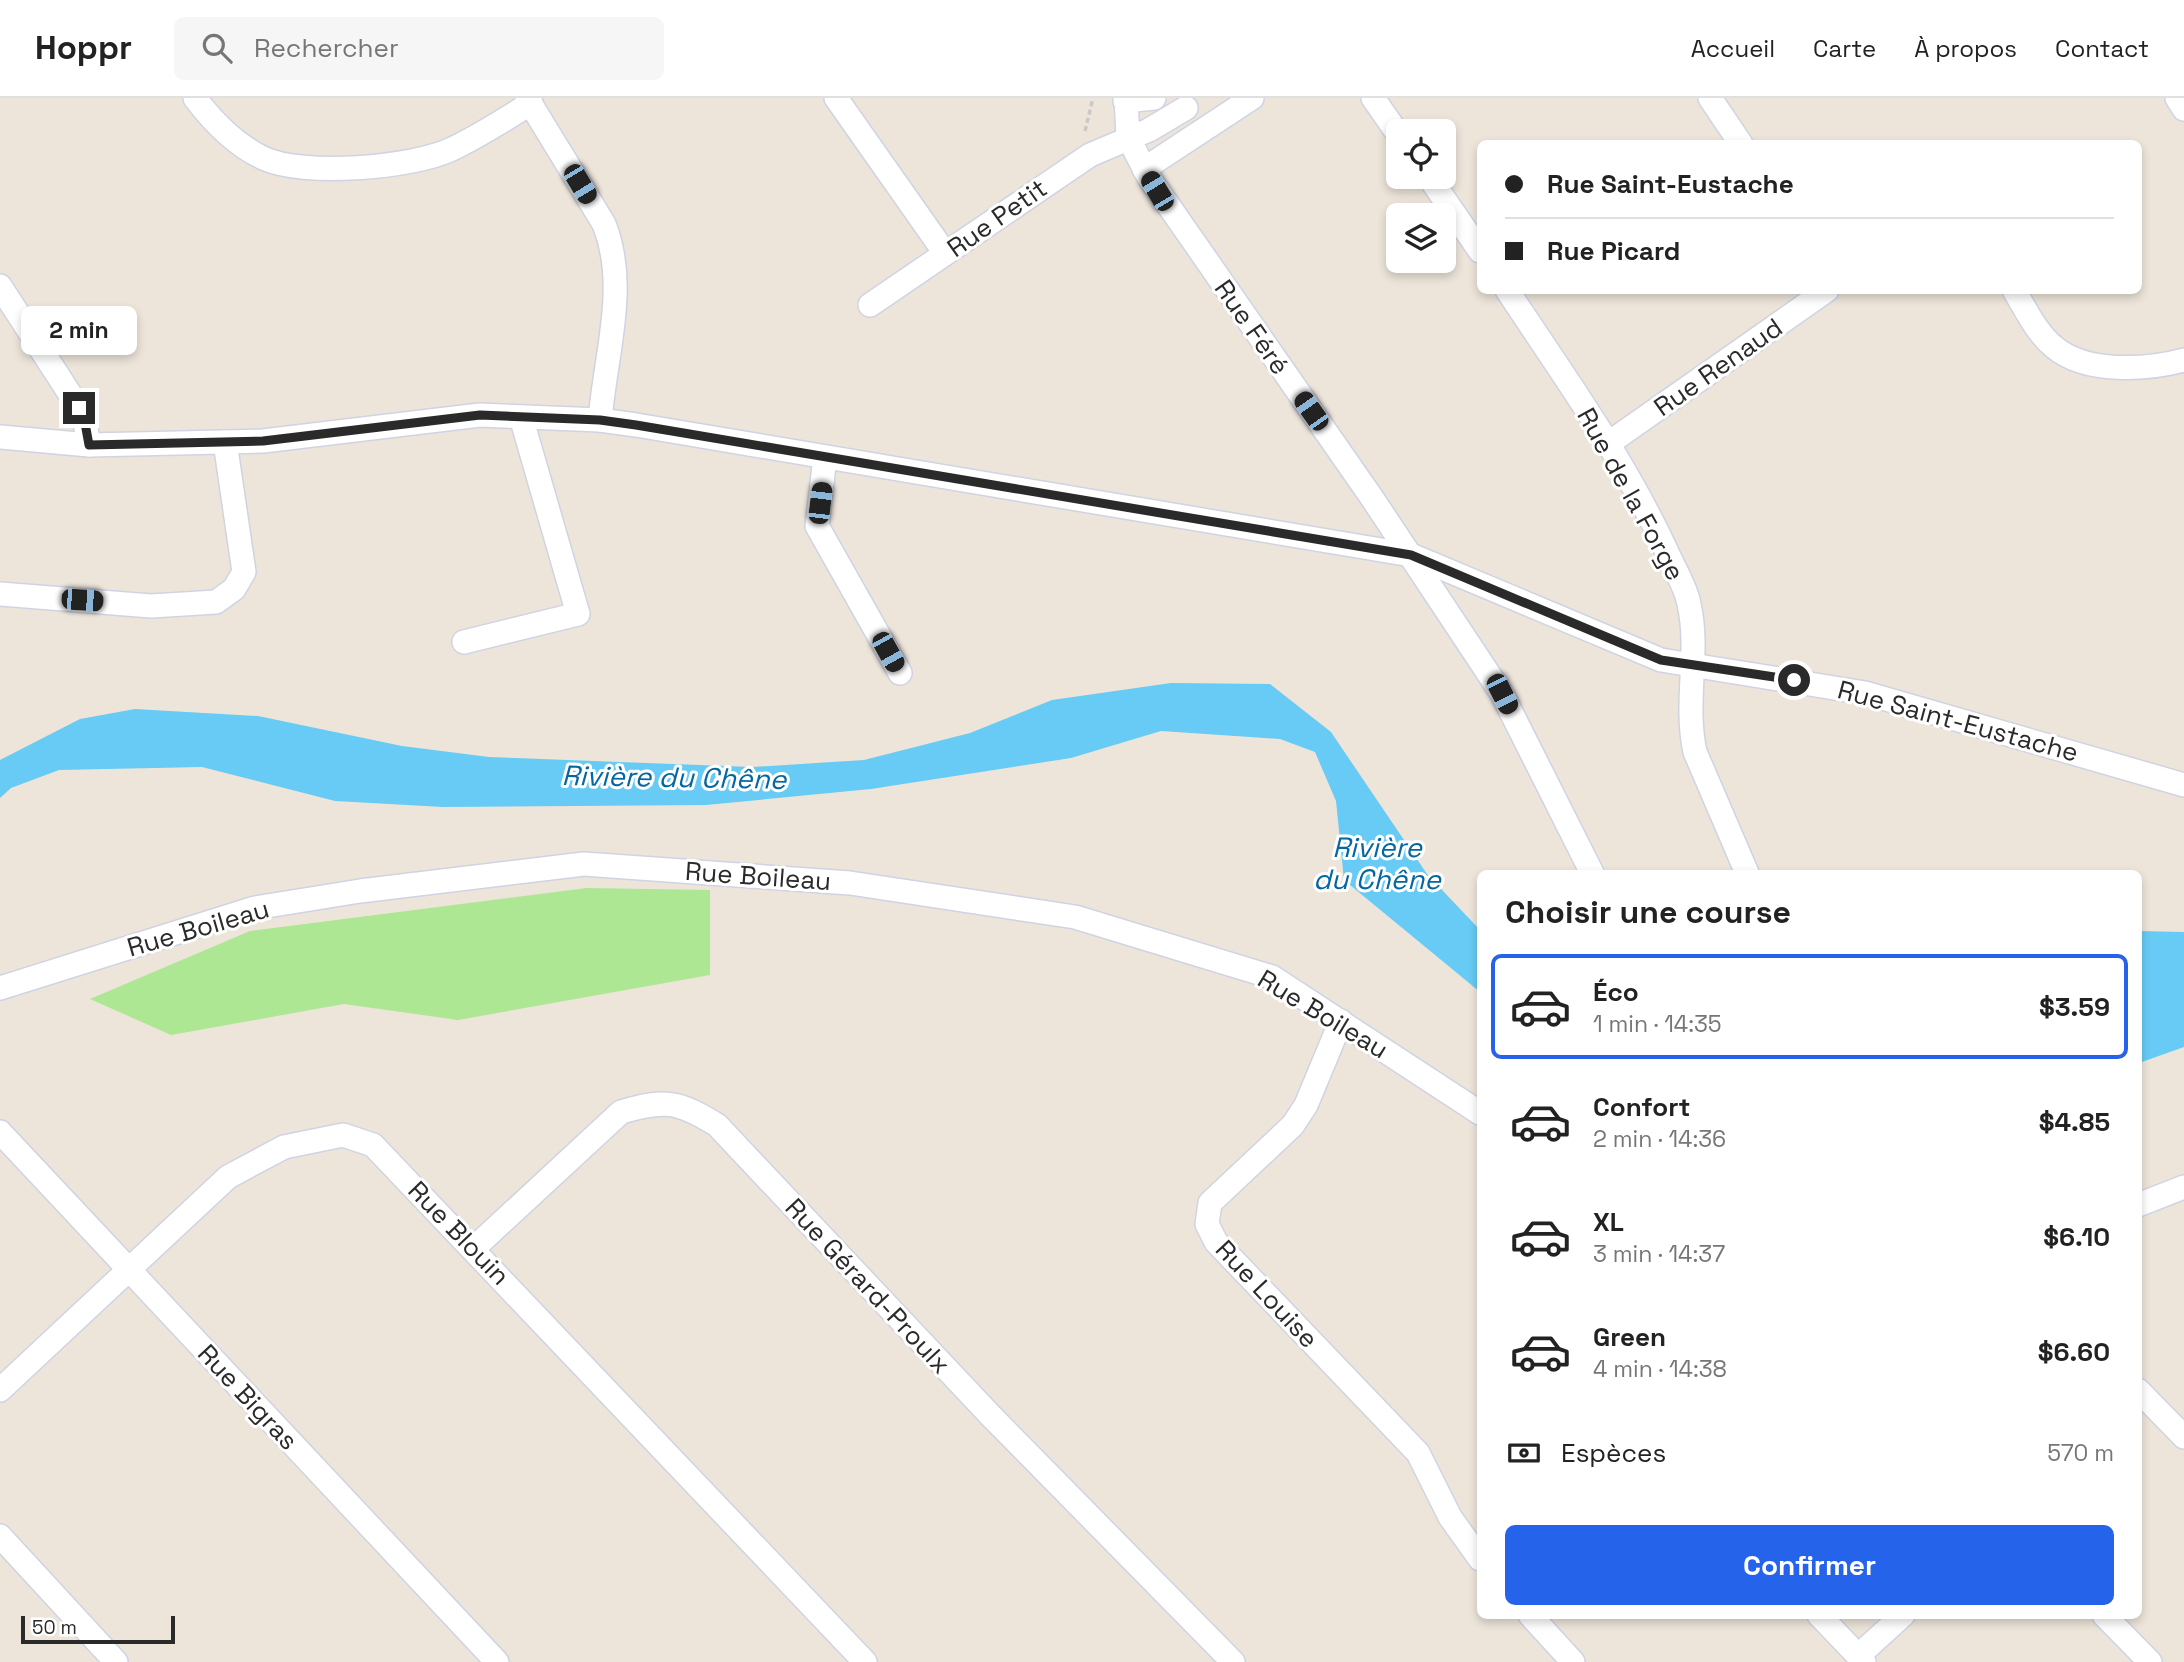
<!DOCTYPE html>
<html lang="fr">
<head>
<meta charset="utf-8">
<style>
	:root { --surface:#fff; --page:#f6f6f6; --text:#222; --muted:#767676; --line:#e0e0e0; --accent:#2563eb }
	body { margin:0; font-family:"Space Grotesk",sans-serif; background:var(--page); color:var(--text); height:100vh; display:flex; flex-direction:column; font-size:26px; white-space:nowrap }
	* { box-sizing:border-box; margin:0 }
	p { font-size:23px; color:var(--muted) }
	.icon { flex:none; width:38px; height:38px; fill:none; stroke:currentColor; stroke-width:2; stroke-linecap:round; stroke-linejoin:round }
	.map { position:relative; flex:1; overflow:hidden }
	.details { position:absolute; left:1477px; top:772px; width:665px; height:749px; display:flex; flex-direction:column; background:var(--surface); border-radius:10px; box-shadow:0 4px 10px #0003 }
	.details>* { flex:none }
	.top-card { position:absolute; left:1477px; top:42px; width:665px; height:154px; border-radius:10px; box-shadow:0 4px 10px #0003; display:grid; align-content:center; height:154px; padding:0 28px; background:var(--surface) }
	.tools { position:absolute; left:1386px; top:21px; display:grid; gap:14px }
	.tools a { display:grid; place-items:center; width:70px; height:70px; border-radius:10px; background:var(--surface); box-shadow:0 4px 10px #0003; font-size:35px }
	.scale { position:absolute; left:21px; bottom:18px; width:154px; box-sizing:border-box; padding-left:7px; border:4px solid #2a2a2a; border-top:0; font-size:19px; line-height:24px; white-space:nowrap; color:#2a2a2a; -webkit-text-stroke:5px #fff; paint-order:stroke }
	.end { position:absolute; width:32px; height:32px; margin:-16px; border:9px solid #2a2a2a; background:#fff; box-shadow:0 0 0 4px #fff }
	.from { border-radius:50% }
	.bubble { position:absolute; height:49px; border-radius:10px; background:var(--surface); box-shadow:0 4px 10px #0003; font-size:23px; font-weight:800; line-height:49px; text-align:center }
	.car { position:absolute; width:21px; height:42px; margin:-21px -10px; border-radius:9px; box-shadow:0 0 5px 2px #0007; background:linear-gradient(#222 24%,#8ab4d8 0 40%,#222 0 76%,#8ab4d8 0 86%,#222 0) }
	.top-card b { display:flex; align-items:center; gap:24px; height:66px; font-size:26px }
	.top-card b+b { border-top:2px solid var(--line) }
	.top-card i { width:18px; height:18px; background:var(--text) }
	ul { padding:0; list-style:none }
	li { display:flex; align-items:center; gap:21px; height:105px; margin:0 14px 10px; padding:0 14px; border:4px solid transparent; border-radius:10px }
	li div { flex:1 }
	li b { display:block; font-size:26px }
	li em { font-style:normal; font-weight:800 }
	li.current { border-color:var(--accent) }
	li>.icon { width:63px; height:63px; stroke-width:1.5 }
	h2 { padding:0 28px; font-size:32px; line-height:84px }
	.pay { display:flex; align-items:center; gap:18px; height:77px; padding:0 28px; font-size:26px }
	.pay p { margin-inline-start:auto }
	.primary-button { display:flex; gap:14px; margin-top:auto; padding:14px 28px }
	.primary-button a { flex:1; height:80px; border-radius:10px; background:var(--accent); color:#fff; font-size:28px; font-weight:800; line-height:80px; text-align:center }
	header { display:flex; align-items:center; gap:42px; box-sizing:border-box; height:98px; padding:0 35px; background:var(--surface); border-bottom:2px solid var(--line) }
	header strong { font-size:33px }
	nav { display:flex; gap:38px; margin-inline-start:auto; font-size:24px }
	.search { width:490px; height:63px; background:var(--page); display:flex; align-items:center; gap:18px; box-sizing:border-box; padding:0 24px; border-radius:10px; color:var(--muted); font-size:26px }
	.map>svg:first-child { display:block }
	.green { fill:#ade793 }
	.water { fill:#67cbf5 }
	.lines { fill:none; stroke-linecap:round; stroke-linejoin:round }
	.minor-casing { stroke:#d0d3e3; stroke-width:26 }
	.path { stroke:#c8c8c8; stroke-width:3.5; stroke-dasharray:5 3.5; stroke-linecap:butt }
	.minor { stroke:#fff; stroke-width:23 }
	.route { stroke:#2a2a2a; stroke-width:9 }
	.labels { text-anchor:middle; stroke-width:6; stroke-linejoin:round; paint-order:stroke }
	.street-label { font-size:26px; fill:#2a2a2a; stroke:#fff }
	.water-label { font-size:28px; font-style:italic; fill:#0567a2; stroke:#fff }
</style>
</head>
<body>
<header>
<strong>Hoppr</strong>
<div class="search"><svg class="icon" aria-label="search" viewBox="0 0 24 24"><circle cx="10" cy="10" r="6"/><path d="M15 15l6 6"/></svg>Rechercher</div>
<nav><a>Accueil</a><a>Carte</a><a>À propos</a><a>Contact</a></nav>
</header>
<div class="map">
<svg width="2184" height="1564" viewBox="0 0 2184 1564">
	<rect width="100%" height="100%" fill="#ede5da"/>
	<path class="green" d="M 587,790 L 710,792 L 710,877 L 458,922 L 344,906 L 171,937 L 90,901 L 250,833 Z"/>
	<g class="water">
		<path d="M 1171,585 L 1270,586 L 1331,634 L 1427,776 L 1480,832 L 1480,894 L 1344,782 L 1336,703 L 1315,654 L 1280,641 L 1161,633 L 1071,660 L 871,691 L 706,707 L 443,709 L 335,703 L 202,669 L 59,672 L 11,690 L 0,700 L 0,662 L 80,621 L 135,611 L 258,618 L 402,648 L 489,659 L 752,669 L 864,662 L 970,635 L 1052,602 Z"/>
		<path d="M 2139,833 L 2184,834 L 2184,949 L 2139,965 Z"/>
	</g>
	<g class="lines">
		<g class="minor-casing">
			<g id="minor">
				<path d="M 195,0 C 213,24 236,47 263,60 C 303,79 412,70 452,51 C 479,38 506,21 531,5"/>
				<path d="M 527,0 L 604,126 C 629,188 605,258 600,322"/>
				<path d="M 836,0 L 945,155"/>
				<path d="M 1126,0 L 1128,39 L 1148,78 L 1372,400 L 1502,596 L 1592,775"/>
				<path d="M 1373,0 L 1398,36"/>
				<path d="M 1710,0 L 1741,46"/>
				<path d="M 2177,0 L 2184,11"/>
				<path d="M 1125,3 L 1154,0"/>
				<path d="M 1144,71 L 1252,0"/>
				<path d="M 1429,79 L 1480,153"/>
				<path d="M 0,188 L 79,310 L 85,325 L 89,347"/>
				<path d="M 1507,192 C 1563,277 1623,359 1666,452 C 1673,469 1686,488 1689,506 C 1700,555 1684,604 1695,654 L 1747,775"/>
				<path d="M 2014,192 C 2026,212 2036,234 2054,249 C 2086,276 2146,272 2184,262"/>
				<path d="M 870,207 L 1090,57 L 1149,32 L 1186,10"/>
				<path d="M 0,339 L 89,347 L 263,343 L 480,317 L 600,322 L 636,327 L 1411,457 L 1661,562 L 1865,595 L 2184,687"/>
				<path d="M 1609,345 L 1827,192"/>
				<path d="M 825,359 L 817,428 L 900,575"/>
				<path d="M 0,496 L 151,508 L 216,504 L 234,491 L 244,474 L 225,344"/>
				<path d="M 464,544 L 578,516 L 521,319"/>
				<path d="M 0,890 L 255,810 L 360,793 L 584,766 L 850,785 L 1075,819 L 1272,879 L 1480,1015"/>
				<path d="M 1341,923 L 1306,1007 L 1293,1027 L 1210,1105 L 1207,1126 L 1216,1144 L 1418,1355 L 1450,1419 L 1480,1461"/>
				<path d="M 0,1034 L 497,1564"/>
				<path d="M 2138,1107 L 2184,1089"/>
				<path d="M 474,1150 L 621,1014 C 665,1001 678,1003 717,1027 L 991,1318 L 1233,1564"/>
				<path d="M 0,1292 L 228,1079 L 284,1049 L 343,1037 L 373,1047 L 865,1564"/>
				<path d="M 2138,1292 L 2184,1339"/>
				<path d="M 0,1438 L 116,1564"/>
				<path d="M 1530,1517 L 1573,1564"/>
				<path d="M 1819,1517 L 1864,1564"/>
				<path d="M 2104,1517 L 2150,1564"/>
				<path d="M 1858,1558 L 1903,1517"/>
			</g>
		</g>
		<path class="path" d="M 1085,33 L 1093,0"/>
		<use href="#minor" class="minor"/>
	</g>
	<g class="lines">
		<path class="route" d="M 79,310 L 85,325 L 89,347 L 263,343 L 480,317 L 600,322 L 636,327 L 1411,457 L 1661,562 L 1794,582"/>
	</g>
	<g class="labels">
		<g class="street-label">
			<text transform="translate(997 120) rotate(-35)" y="9">Rue Petit</text>
			<text transform="translate(1252 229) rotate(55)" y="9">Rue Féré</text>
			<text transform="translate(1718 269) rotate(-35)" y="9">Rue Renaud</text>
			<text transform="translate(1631 396) rotate(61)" y="9">Rue de la Forge</text>
			<text transform="translate(1958 623) rotate(15)" y="9">Rue Saint-Eustache</text>
			<text transform="translate(758 778) rotate(4)" y="9">Rue Boileau</text>
			<text transform="translate(198 830) rotate(-16)" y="9">Rue Boileau</text>
			<text transform="translate(1323 916) rotate(31)" y="9">Rue Boileau</text>
			<text transform="translate(459 1135) rotate(46)" y="9">Rue Blouin</text>
			<text transform="translate(868 1188) rotate(47)" y="9">Rue Gérard-Proulx</text>
			<text transform="translate(1267 1196) rotate(47)" y="9">Rue Louise</text>
			<text transform="translate(248 1299) rotate(47)" y="9">Rue Bigras</text>
		</g>
		<g class="water-label">
			<text transform="translate(674 679) rotate(1)" y="10">Rivière du Chêne</text>
			<text x="1377" y="759">Rivière<tspan x="1377" dy="32">du Chêne</tspan></text>
		</g>
	</g>
</svg>
<div class="tools">
<a><svg class="icon" aria-label="locate" viewBox="0 0 24 24"><circle cx="12" cy="12" r="6"/><path d="M12 2v4M12 18v4M2 12h4M18 12h4"/></svg></a>
<a><svg class="icon" aria-label="layers" viewBox="0 0 24 24"><path d="M12 4l9 5-9 5-9-5zM3 14l9 5 9-5"/></svg></a>
</div>
<div class="scale">50 m</div>
<i class="end from" style="left:1794px;top:582px"></i>
<i class="end" style="left:79px;top:310px"></i>
<div class="bubble" style="left:21px;top:208px;width:116px">2 min</div>
<i class="car" style="left:580px;top:86px;rotate:149deg"></i>
<i class="car" style="left:1157px;top:93px;rotate:329deg"></i>
<i class="car" style="left:1311px;top:313px;rotate:325deg"></i>
<i class="car" style="left:820px;top:405px;rotate:7deg"></i>
<i class="car" style="left:82px;top:502px;rotate:94deg"></i>
<i class="car" style="left:888px;top:554px;rotate:151deg"></i>
<i class="car" style="left:1502px;top:596px;rotate:153deg"></i>
<div class="top-card">
<b><i class="from"></i>Rue Saint-Eustache</b>
<b><i></i>Rue Picard</b>
</div>
<section class="details">
<h2>Choisir une course</h2>
<ul>
<li class="current"><svg class="icon" aria-label="car" viewBox="0 0 24 24"><path d="M5 17H2v-5l4-1 3-4h7l3 4 3 1v5h-3M9 17h6M6 11h13"/><circle cx="7" cy="17" r="2"/><circle cx="17" cy="17" r="2"/></svg><div><b>Éco</b><p>1 min · 14:35</p></div><em>$3.59</em></li>
<li><svg class="icon" aria-label="car" viewBox="0 0 24 24"><path d="M5 17H2v-5l4-1 3-4h7l3 4 3 1v5h-3M9 17h6M6 11h13"/><circle cx="7" cy="17" r="2"/><circle cx="17" cy="17" r="2"/></svg><div><b>Confort</b><p>2 min · 14:36</p></div><em>$4.85</em></li>
<li><svg class="icon" aria-label="car" viewBox="0 0 24 24"><path d="M5 17H2v-5l4-1 3-4h7l3 4 3 1v5h-3M9 17h6M6 11h13"/><circle cx="7" cy="17" r="2"/><circle cx="17" cy="17" r="2"/></svg><div><b>XL</b><p>3 min · 14:37</p></div><em>$6.10</em></li>
<li><svg class="icon" aria-label="car" viewBox="0 0 24 24"><path d="M5 17H2v-5l4-1 3-4h7l3 4 3 1v5h-3M9 17h6M6 11h13"/><circle cx="7" cy="17" r="2"/><circle cx="17" cy="17" r="2"/></svg><div><b>Green</b><p>4 min · 14:38</p></div><em>$6.60</em></li>
</ul>
<div class="pay"><svg class="icon" aria-label="cash" viewBox="0 0 24 24"><path d="M3 7h18v10H3z"/><circle cx="12" cy="12" r="2"/></svg>Espèces<p>570 m</p></div>
<div class="primary-button"><a>Confirmer</a></div>
</section>
</div>
</body>
</html>
